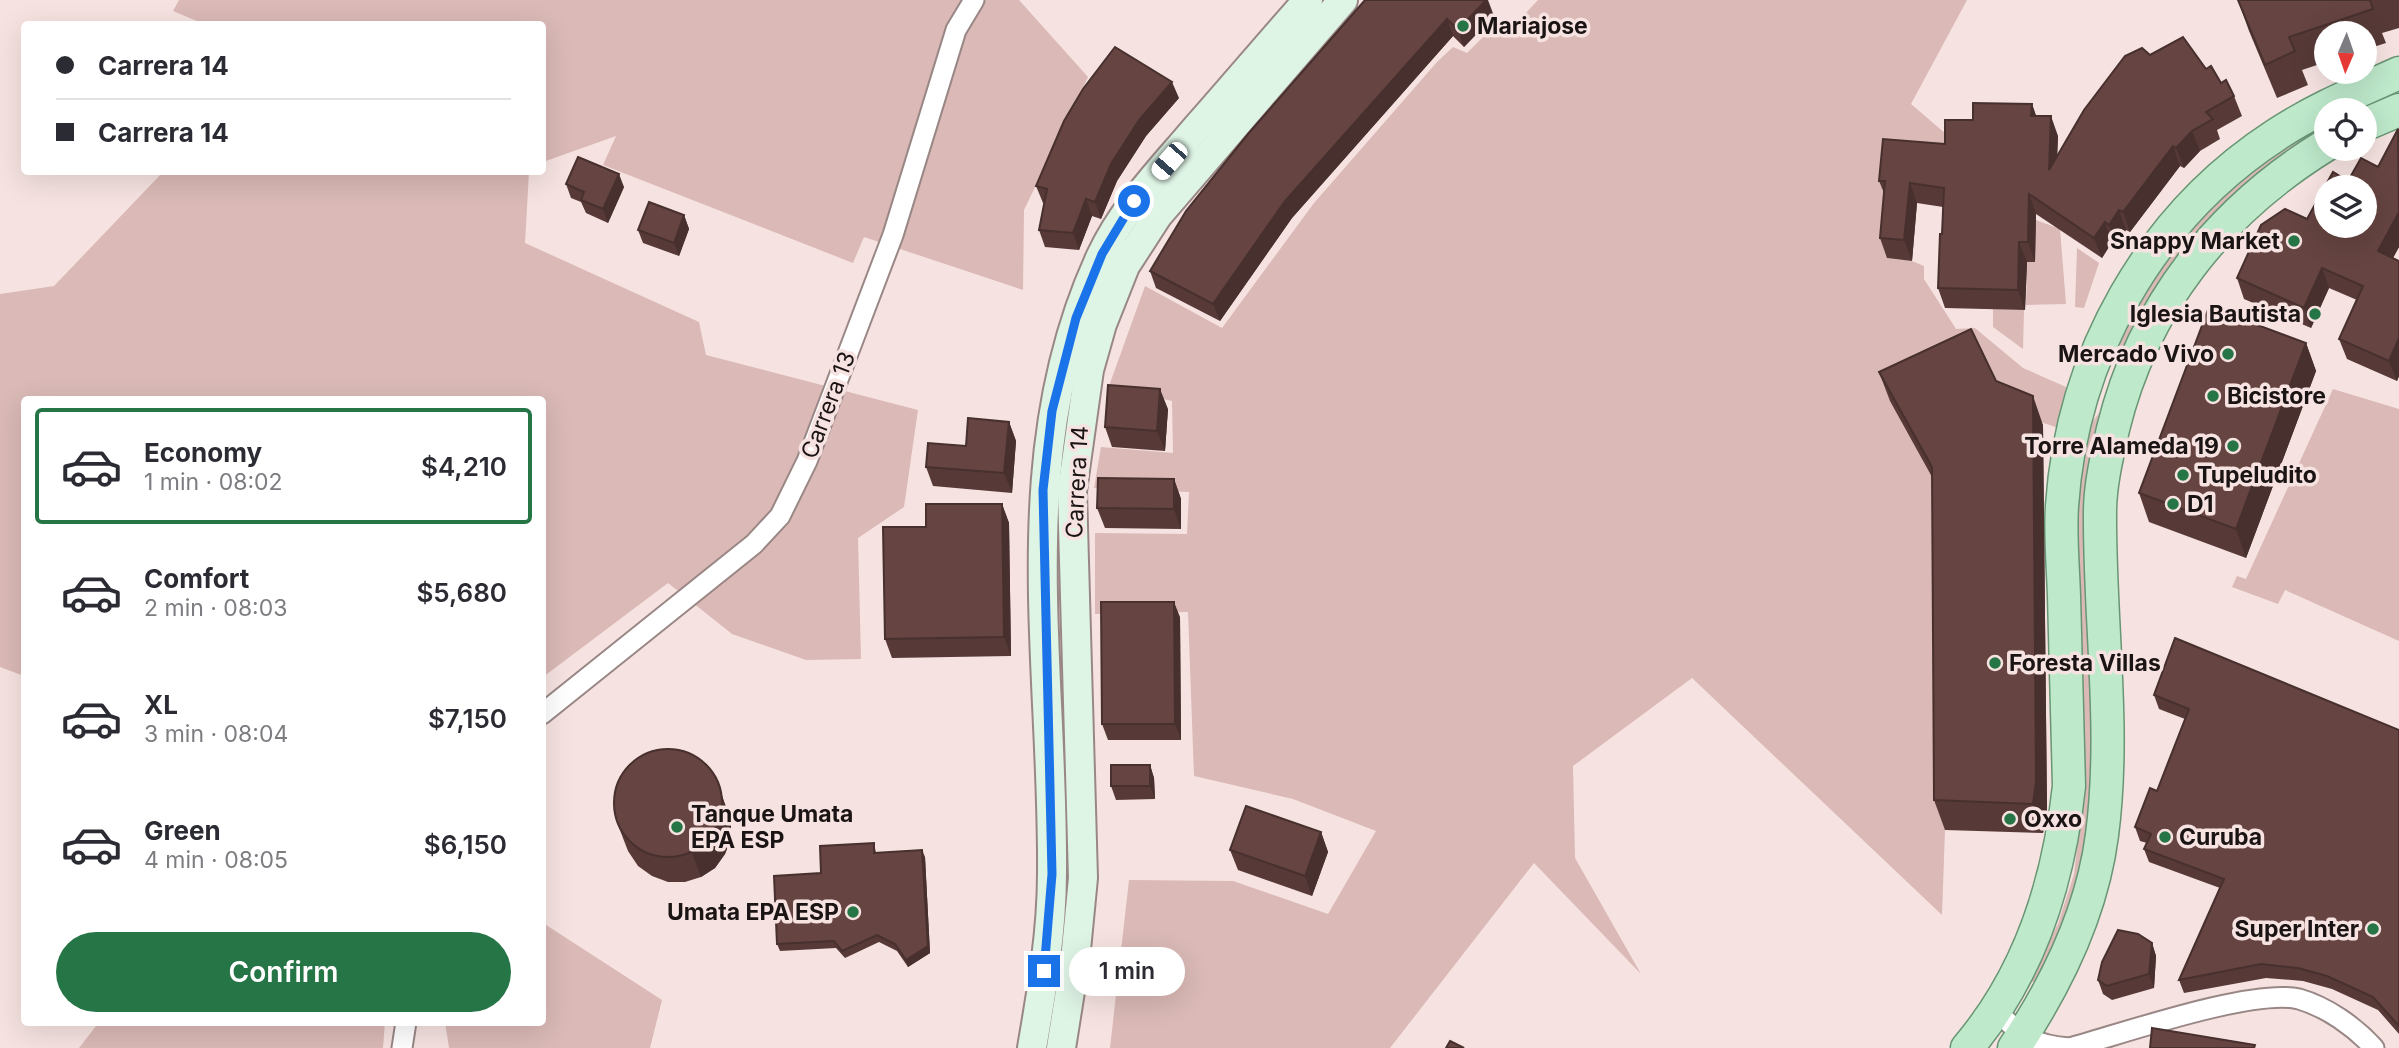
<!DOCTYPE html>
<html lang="en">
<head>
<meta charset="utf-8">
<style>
	:root { --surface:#fff; --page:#f2f2f3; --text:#2b2b33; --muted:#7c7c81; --line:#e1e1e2; --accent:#267546 }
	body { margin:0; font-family:Inter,sans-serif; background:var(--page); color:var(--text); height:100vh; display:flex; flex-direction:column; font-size:26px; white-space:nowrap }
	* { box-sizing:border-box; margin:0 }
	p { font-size:23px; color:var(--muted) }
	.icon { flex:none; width:38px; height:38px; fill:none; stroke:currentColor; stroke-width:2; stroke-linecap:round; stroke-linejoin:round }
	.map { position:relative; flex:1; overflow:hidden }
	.sheet { position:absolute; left:21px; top:396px; width:525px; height:630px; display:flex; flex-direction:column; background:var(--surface); border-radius:7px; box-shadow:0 7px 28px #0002 }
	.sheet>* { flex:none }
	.hud { position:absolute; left:21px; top:21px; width:525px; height:154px; border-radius:7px; box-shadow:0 7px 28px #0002; display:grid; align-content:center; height:154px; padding:0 35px; background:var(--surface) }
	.needle { width:46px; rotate:182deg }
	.controls { position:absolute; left:2314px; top:21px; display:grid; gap:14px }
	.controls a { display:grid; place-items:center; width:63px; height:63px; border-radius:50%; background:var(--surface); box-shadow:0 7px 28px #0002; font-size:35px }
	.end { position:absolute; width:32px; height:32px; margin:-16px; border:9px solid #1a73e8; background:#fff; box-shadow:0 0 0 4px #fff }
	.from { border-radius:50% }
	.bubble { position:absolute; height:49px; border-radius:24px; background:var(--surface); box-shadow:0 7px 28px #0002; font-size:23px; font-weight:600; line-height:49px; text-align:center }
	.car { position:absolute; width:21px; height:42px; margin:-21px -10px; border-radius:9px; box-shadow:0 0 5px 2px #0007; background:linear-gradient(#fff 24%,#345 0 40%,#fff 0 76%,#345 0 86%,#fff 0) }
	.hud b { display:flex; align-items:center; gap:24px; height:66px; font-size:26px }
	.hud b+b { border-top:2px solid var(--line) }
	.hud i { width:18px; height:18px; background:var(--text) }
	ul { padding:12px 0 0; list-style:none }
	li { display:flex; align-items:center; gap:21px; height:116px; margin:0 14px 10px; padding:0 21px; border:4px solid transparent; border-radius:7px }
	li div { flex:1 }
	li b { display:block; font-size:26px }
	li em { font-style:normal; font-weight:600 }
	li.current { border-color:var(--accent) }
	li>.icon { width:63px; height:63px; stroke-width:1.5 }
	.cta { display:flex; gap:14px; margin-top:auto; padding:14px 35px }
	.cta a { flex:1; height:80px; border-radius:42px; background:var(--accent); color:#fff; font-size:28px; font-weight:600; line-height:80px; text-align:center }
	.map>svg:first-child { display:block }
	.green { fill:#dab9b6 }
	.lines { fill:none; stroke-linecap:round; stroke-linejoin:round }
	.minor-casing { stroke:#998786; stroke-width:23 }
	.secondary-casing { stroke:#998786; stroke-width:32 }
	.primary-casing { stroke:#689574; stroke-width:35 }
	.minor { stroke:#fff; stroke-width:19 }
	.secondary { stroke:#def4e5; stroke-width:28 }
	.primary { stroke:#bee9cb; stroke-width:32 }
	.wall { fill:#573a38 }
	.shaded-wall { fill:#47302e }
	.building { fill:#654441; stroke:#47302e; stroke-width:2; fill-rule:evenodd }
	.route { stroke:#1a73e8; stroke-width:9 }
	.poi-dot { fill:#267546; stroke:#f6e3e1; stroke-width:2.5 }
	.labels { text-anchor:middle; stroke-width:7; stroke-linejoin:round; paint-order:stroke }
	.poi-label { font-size:23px; font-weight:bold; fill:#1b1414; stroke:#f6e3e1; text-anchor:start }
	.street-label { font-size:23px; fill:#1b1414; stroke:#f6e3e1 }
</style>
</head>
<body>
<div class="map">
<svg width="2399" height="1048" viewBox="0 0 2399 1048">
	<rect width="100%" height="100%" fill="#f6e3e1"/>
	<g class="green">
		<path d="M 179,0 L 1019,0 L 1088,77 L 1024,210 L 1023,290 L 864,237 L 853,263 L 603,165 L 616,136 L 543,162 L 542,24 L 204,24 L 173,11 Z"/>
		<path d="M 1538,0 L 1967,0 L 1911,104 L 1953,140 L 1924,162 L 1887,258 L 1912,261 L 1924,266 L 1924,279 L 1956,329 L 1975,328 L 2023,368 L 2066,387 L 2058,428 L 2007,410 L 1942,497 L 1945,830 L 1942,915 L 1692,678 L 1573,766 L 1575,858 L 1641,974 L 1534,863 L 1390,1048 L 1110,1048 L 1129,880 L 1233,881 L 1328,914 L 1376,831 L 1293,799 L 1194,776 L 1188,612 L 1095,614 L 1095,533 L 1187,534 L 1189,492 L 1094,488 L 1101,447 L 1173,453 L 1172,401 L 1109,386 L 1145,286 L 1222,328 L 1314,203 L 1437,62 L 1453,47 L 1467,53 L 1494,26 L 1507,33 Z"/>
		<path d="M 2326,117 L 2326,132 L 2128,341 L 2118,362 L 2107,363 L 2150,273 L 2239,176 Z"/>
		<path d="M 163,172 L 529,172 L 525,243 L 699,322 L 706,355 L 918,410 L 904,507 L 858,538 L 861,659 L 806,660 L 732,634 L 668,583 L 543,677 L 542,399 L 24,399 L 24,676 L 0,667 L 0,294 L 54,286 Z"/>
		<path d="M 2036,220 L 2060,229 L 2066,304 L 2026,305 L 2027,262 L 2035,262 Z"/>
		<path d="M 2077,248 L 2099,263 L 2084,308 L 2075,307 Z"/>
		<path d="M 1993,309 L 2024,310 L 2023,349 L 1993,327 Z"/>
		<path d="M 2333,389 L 2399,409 L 2399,641 L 2285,590 L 2278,604 L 2232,587 L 2237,576 L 2246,579 Z"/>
		<path d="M 2099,413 L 2083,503 L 2095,761 L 2091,826 L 2067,927 L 2037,982 L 2033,982 L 2028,977 L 2058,924 L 2074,874 L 2080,822 L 2072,502 L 2084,434 Z"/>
		<path d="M 543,923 L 662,1000 L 650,1048 L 449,1048 L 445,1022 L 542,1022 Z"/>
		<path d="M 99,1022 L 385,1022 L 383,1048 L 79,1048 Z"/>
	</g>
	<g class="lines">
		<g class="minor-casing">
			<g id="minor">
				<path d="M 542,714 L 754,544 L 780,516 L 807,461 L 893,235 L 956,30 L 974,0"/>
				<path d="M 1995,1010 C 2021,1035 2033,1046 2070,1048 C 2121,1034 2253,988 2299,999 C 2327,1007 2355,1027 2374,1048"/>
				<path d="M 402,1048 L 406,1022"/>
			</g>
		</g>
		<g class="secondary-casing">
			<g id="secondary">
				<path d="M 1032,1048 C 1042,990 1052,932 1052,873 C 1054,664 1009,454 1101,256 C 1123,209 1159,172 1192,133 C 1231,89 1269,44 1308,0"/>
				<path d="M 1061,1048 L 1075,960 L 1083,878 L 1072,491 L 1089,370 L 1102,324 L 1125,266 L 1158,215 L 1343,0"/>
			</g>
		</g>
		<g class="primary-casing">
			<g id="primary">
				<path d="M 2364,125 L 2399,110"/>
				<path d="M 1967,1048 C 2030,974 2059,881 2069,786 C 2067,723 2066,659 2064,596 C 2063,566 2060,535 2062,506 C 2072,356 2150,217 2276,135 C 2315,109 2357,92 2399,73"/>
				<path d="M 2014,1048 C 2057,984 2092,913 2102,835 C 2116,729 2099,619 2100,512 C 2100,485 2107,456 2113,429 C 2143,306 2219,211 2326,145"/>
			</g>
		</g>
		<use href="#minor" class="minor"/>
		<use href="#secondary" class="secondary"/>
		<use href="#primary" class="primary"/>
	</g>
	<g class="wall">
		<path d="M 1365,0 L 1494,16 L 1464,47 L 1453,36 L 1292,218 L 1220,321 L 1156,288 L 1150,271 Z"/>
		<path d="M 2238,0 L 2399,0 L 2399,28 L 2382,33 L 2386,43 L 2364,50 L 2364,33 L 2326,33 L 2326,62 L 2302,70 L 2308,85 L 2277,98 L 2249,31 Z"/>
		<path d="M 2150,55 L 2206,69 L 2234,96 L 2242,116 L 2217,130 L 2220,139 L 2200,151 L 2184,168 L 2180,166 L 2130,232 L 2126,230 L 2116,245 L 2112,242 L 2102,258 L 2036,214 L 2035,262 L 2027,262 L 2025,310 L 1945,308 L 1938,288 L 1942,234 L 1943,207 L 1917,203 L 1912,261 L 1887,258 L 1880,238 L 1884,193 L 1879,181 L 1945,144 L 1973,120 L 2032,104 L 2036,116 L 2058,136 L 2057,155 Z"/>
		<path d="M 1179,98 L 1146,136 L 1117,181 L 1101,219 L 1092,216 L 1079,250 L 1045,247 L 1039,230 L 1044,203 L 1043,203 L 1036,186 Z"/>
		<path d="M 2399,129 L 2399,247 L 2393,258 L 2399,261 L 2399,376 L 2397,381 L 2347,359 L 2339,339 L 2357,300 L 2329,288 L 2311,328 L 2244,299 L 2237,278 L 2307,219 L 2348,181 L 2378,167 Z"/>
		<path d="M 566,184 L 624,187 L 608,223 L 586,213 L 581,202 L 571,198 Z"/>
		<path d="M 684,215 L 689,229 L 679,256 L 643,243 L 638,230 Z"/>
		<path d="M 2306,343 L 2316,371 L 2246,558 L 2149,522 L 2139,493 Z"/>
		<path d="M 1879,372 L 1996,381 L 2043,425 L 2047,810 L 2043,833 L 1945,830 L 1934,800 L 1932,477 L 1890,401 Z"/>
		<path d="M 1168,409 L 1165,451 L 1112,447 L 1105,427 Z"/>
		<path d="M 1009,422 L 1016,441 L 1012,493 L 933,486 L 926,467 L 966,446 Z"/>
		<path d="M 1174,479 L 1181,499 L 1181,529 L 1105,528 L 1097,508 Z"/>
		<path d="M 1002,504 L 1009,523 L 1011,656 L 892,658 L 885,639 L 926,527 Z"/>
		<path d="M 1180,617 L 1181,740 L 1108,740 L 1102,724 Z"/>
		<path d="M 2154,695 L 2399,730 L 2399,1034 L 2378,1010 L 2332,989 L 2303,981 L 2266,978 L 2184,993 L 2179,980 L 2220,888 L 2149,862 L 2144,849 L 2147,843 L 2140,841 L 2135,827 L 2157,791 L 2185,719 L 2159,709 Z"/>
		<path d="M 1150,765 L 1154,778 L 1155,799 L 1116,800 L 1111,786 Z"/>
		<path d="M 716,779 L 731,821 L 731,838 L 725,854 L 715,868 L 701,877 L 685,882 L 668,882 L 652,876 L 638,866 L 628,851 L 618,825 Z"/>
		<path d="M 1321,832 L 1328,852 L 1312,896 L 1238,870 L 1230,850 Z"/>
		<path d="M 874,843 L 876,853 L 925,857 L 930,953 L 908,967 L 897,951 L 879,942 L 845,958 L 836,948 L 780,951 L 777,944 L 821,873 Z"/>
		<path d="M 2152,943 L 2156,956 L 2154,988 L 2112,1000 L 2103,994 L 2098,980 Z"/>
	</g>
	<g class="shaded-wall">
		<path d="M 1486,0 L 1488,0 L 1494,16 L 1464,47 L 1458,30 Z"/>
		<path d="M 1447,19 L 1453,36 L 1292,218 L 1220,321 L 1213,304 L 1285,201 Z"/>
		<path d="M 1172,82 L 1179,98 L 1146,136 L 1117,181 L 1101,219 L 1095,202 L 1111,164 L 1139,120 Z"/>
		<path d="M 2032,104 L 2039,124 L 2031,116 Z"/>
		<path d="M 2051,116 L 2058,136 L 2056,190 L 2049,170 Z"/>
		<path d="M 2192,131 L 2200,151 L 2184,168 L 2176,148 Z"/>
		<path d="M 2173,146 L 2180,166 L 2130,232 L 2123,212 Z"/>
		<path d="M 619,174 L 624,187 L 608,223 L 603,209 Z"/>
		<path d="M 1910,183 L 1917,203 L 1912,261 L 1904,240 Z"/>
		<path d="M 2029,194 L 2036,214 L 2035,262 L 2028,242 Z"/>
		<path d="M 1086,199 L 1092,216 L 1079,250 L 1073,233 Z"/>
		<path d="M 2119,210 L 2126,230 L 2116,245 L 2109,225 Z"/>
		<path d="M 2399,212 L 2399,247 L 2385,272 L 2378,251 Z"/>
		<path d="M 684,215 L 689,229 L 679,256 L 674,243 Z"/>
		<path d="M 2105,222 L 2112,242 L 2102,258 L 2094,238 Z"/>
		<path d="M 2019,242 L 2027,262 L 2025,310 L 2018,290 Z"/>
		<path d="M 2322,268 L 2329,288 L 2311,328 L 2304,308 Z"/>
		<path d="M 2399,338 L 2399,376 L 2397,381 L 2389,361 Z"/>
		<path d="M 2306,343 L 2316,371 L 2246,558 L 2236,529 Z"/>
		<path d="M 1160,389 L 1168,409 L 1165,451 L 1157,431 Z"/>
		<path d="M 2033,396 L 2043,425 L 2047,810 L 2043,833 L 2033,804 Z"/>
		<path d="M 1009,422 L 1016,441 L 1012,493 L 1004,473 Z"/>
		<path d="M 1174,479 L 1181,499 L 1181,529 L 1174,509 Z"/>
		<path d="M 1002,504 L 1009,523 L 1011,656 L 1004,637 Z"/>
		<path d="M 1174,602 L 1180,617 L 1181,740 L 1175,724 Z"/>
		<path d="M 1150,765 L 1154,778 L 1155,799 L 1150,786 Z"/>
		<path d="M 716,779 L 731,821 L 731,838 L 725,854 L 715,868 L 701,877 L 691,851 Z"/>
		<path d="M 1321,832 L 1328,852 L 1312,896 L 1305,876 Z"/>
		<path d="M 922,850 L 925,857 L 930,953 L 908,967 L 906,960 Z"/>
		<path d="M 2152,943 L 2156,956 L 2154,988 L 2149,974 Z"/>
	</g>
	<g class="building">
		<path d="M 1365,0 L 1486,0 L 1458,30 L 1447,19 L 1285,201 L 1213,304 L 1150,271 L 1186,211 L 1248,134 Z"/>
		<path d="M 2238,0 L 2370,0 L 2373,9 L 2289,37 L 2295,51 L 2265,65 Z"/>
		<path d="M 2183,37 L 2206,69 L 2211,66 L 2221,83 L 2226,80 L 2234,96 L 2206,112 L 2213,119 L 2192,131 L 2176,148 L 2173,146 L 2123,212 L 2119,210 L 2109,225 L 2105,222 L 2094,238 L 2029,194 L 2028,242 L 2019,242 L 2018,290 L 1938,288 L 1940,234 L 1942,234 L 1944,188 L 1910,183 L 1904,240 L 1880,238 L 1885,181 L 1879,181 L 1883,139 L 1945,144 L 1945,120 L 1973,120 L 1973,103 L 2032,104 L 2031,116 L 2051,116 L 2049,170 L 2084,110 L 2125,56 L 2142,48 L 2150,55 Z"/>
		<path d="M 1115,47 L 1172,82 L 1139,120 L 1111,164 L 1095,202 L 1086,199 L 1073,233 L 1039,230 L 1047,189 L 1036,186 L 1064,121 L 1083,89 Z"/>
		<path d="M 2398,129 L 2399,212 L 2378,251 L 2399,261 L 2399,338 L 2389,361 L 2339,339 L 2363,286 L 2322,268 L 2304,308 L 2237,278 L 2261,225 L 2285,209 L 2307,219 L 2333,172 L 2348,181 L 2361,158 L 2378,167 ZM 2326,187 L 2364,187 L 2364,226 L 2326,226 Z"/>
		<path d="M 578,157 L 619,174 L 603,209 L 581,200 L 584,192 L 566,184 Z"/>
		<path d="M 649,202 L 684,215 L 674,243 L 638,230 Z"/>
		<path d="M 2209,307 L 2306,343 L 2236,529 L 2139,493 Z"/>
		<path d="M 1971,329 L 1996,381 L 2033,396 L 2036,781 L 2033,804 L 1934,800 L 1932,467 L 1879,372 Z"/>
		<path d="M 1108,385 L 1160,389 L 1157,431 L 1105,427 Z"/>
		<path d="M 968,418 L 1009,422 L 1004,473 L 926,467 L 928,443 L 966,446 Z"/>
		<path d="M 1098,478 L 1174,479 L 1174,509 L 1097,508 Z"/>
		<path d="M 926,504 L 1002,504 L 1004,637 L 885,639 L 883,527 L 926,527 Z"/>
		<path d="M 1101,602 L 1174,602 L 1175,724 L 1102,724 Z"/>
		<path d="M 2175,638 L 2399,730 L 2399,1026 L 2373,997 L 2327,976 L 2298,968 L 2261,964 L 2179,980 L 2224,879 L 2144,849 L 2151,834 L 2135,827 L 2150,788 L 2157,791 L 2189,709 L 2154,695 Z"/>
		<circle cx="668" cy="803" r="54"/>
		<rect x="1111" y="765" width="39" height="21"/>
		<path d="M 1246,806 L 1321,832 L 1305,876 L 1230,850 Z"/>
		<path d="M 874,843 L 874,853 L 922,850 L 928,946 L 906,960 L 895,944 L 877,935 L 842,951 L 834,941 L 777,944 L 774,876 L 821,873 L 820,846 Z"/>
		<path d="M 2118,930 L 2138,934 L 2152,943 L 2149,974 L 2107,986 L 2098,980 L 2102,962 Z"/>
		<path d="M 2152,1028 L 2255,1045 L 2254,1048 L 2150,1048 Z"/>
		<path d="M 1450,1041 L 1464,1048 L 1446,1048 Z"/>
	</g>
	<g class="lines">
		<path class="route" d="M 1044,971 L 1052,874 L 1043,490 L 1052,411 L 1076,318 L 1102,254 L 1134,201"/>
	</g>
	<g class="poi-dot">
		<circle cx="1463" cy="26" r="7"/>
		<circle cx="2294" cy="241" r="7"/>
		<circle cx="2315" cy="314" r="7"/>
		<circle cx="2228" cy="354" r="7"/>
		<circle cx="2213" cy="396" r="7"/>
		<circle cx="2233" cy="446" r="7"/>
		<circle cx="2183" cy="475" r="7"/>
		<circle cx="2173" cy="504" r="7"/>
		<circle cx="1995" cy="663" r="7"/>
		<circle cx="2010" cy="819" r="7"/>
		<circle cx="677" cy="827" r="7"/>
		<circle cx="2165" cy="837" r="7"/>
		<circle cx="853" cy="912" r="7"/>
		<circle cx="2373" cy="929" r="7"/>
	</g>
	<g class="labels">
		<g class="poi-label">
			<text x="1477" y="34">Mariajose</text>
			<text x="2280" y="249" text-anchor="end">Snappy Market</text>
			<text x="2301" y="322" text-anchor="end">Iglesia Bautista</text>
			<text x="2214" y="362" text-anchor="end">Mercado Vivo</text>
			<text x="2227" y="404">Bicistore</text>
			<text x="2219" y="454" text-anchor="end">Torre Alameda 19</text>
			<text x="2197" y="483">Tupeludito</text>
			<text x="2187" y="512">D1</text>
			<text x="2009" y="671">Foresta Villas</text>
			<text x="691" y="822">Tanque Umata<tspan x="691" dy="26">EPA ESP</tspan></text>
			<text x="2024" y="827">Oxxo</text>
			<text x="2179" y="845">Curuba</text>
			<text x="839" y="920" text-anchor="end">Umata EPA ESP</text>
			<text x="2359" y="937" text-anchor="end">Super Inter</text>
		</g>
		<g class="street-label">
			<text transform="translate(828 405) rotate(-69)" y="8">Carrera 13</text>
			<text transform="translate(1077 482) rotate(-87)" y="8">Carrera 14</text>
		</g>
	</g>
</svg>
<div class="controls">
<a><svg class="needle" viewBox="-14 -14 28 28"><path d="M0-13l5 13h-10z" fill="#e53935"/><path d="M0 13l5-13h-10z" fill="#7c7c81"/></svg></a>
<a><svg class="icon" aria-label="locate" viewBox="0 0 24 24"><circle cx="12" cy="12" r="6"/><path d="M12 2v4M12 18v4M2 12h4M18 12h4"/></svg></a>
<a><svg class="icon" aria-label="layers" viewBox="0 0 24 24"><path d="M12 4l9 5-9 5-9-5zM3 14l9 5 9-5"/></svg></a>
</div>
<i class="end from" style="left:1134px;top:201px"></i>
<i class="end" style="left:1044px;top:971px"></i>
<div class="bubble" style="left:1069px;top:947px;width:116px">1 min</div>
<i class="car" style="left:1169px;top:161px;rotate:221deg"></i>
<div class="hud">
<b><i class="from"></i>Carrera 14</b>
<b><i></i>Carrera 14</b>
</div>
<section class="sheet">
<ul>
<li class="current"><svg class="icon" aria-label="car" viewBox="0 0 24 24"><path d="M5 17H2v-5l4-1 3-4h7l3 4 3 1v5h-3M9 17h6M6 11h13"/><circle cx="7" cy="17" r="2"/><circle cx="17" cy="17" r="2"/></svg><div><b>Economy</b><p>1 min · 08:02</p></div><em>$4,210</em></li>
<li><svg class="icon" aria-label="car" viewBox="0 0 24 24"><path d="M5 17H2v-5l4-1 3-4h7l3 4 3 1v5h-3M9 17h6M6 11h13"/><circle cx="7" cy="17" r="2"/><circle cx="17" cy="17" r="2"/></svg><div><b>Comfort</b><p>2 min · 08:03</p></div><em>$5,680</em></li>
<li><svg class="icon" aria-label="car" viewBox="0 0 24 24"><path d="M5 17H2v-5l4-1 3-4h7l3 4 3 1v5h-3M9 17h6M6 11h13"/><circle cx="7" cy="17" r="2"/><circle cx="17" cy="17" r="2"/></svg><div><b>XL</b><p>3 min · 08:04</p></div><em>$7,150</em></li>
<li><svg class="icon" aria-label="car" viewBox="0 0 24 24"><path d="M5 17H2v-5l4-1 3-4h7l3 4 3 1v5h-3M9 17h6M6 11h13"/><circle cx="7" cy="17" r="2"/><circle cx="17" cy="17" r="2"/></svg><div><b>Green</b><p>4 min · 08:05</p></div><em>$6,150</em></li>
</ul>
<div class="cta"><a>Confirm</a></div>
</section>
</div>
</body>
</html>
